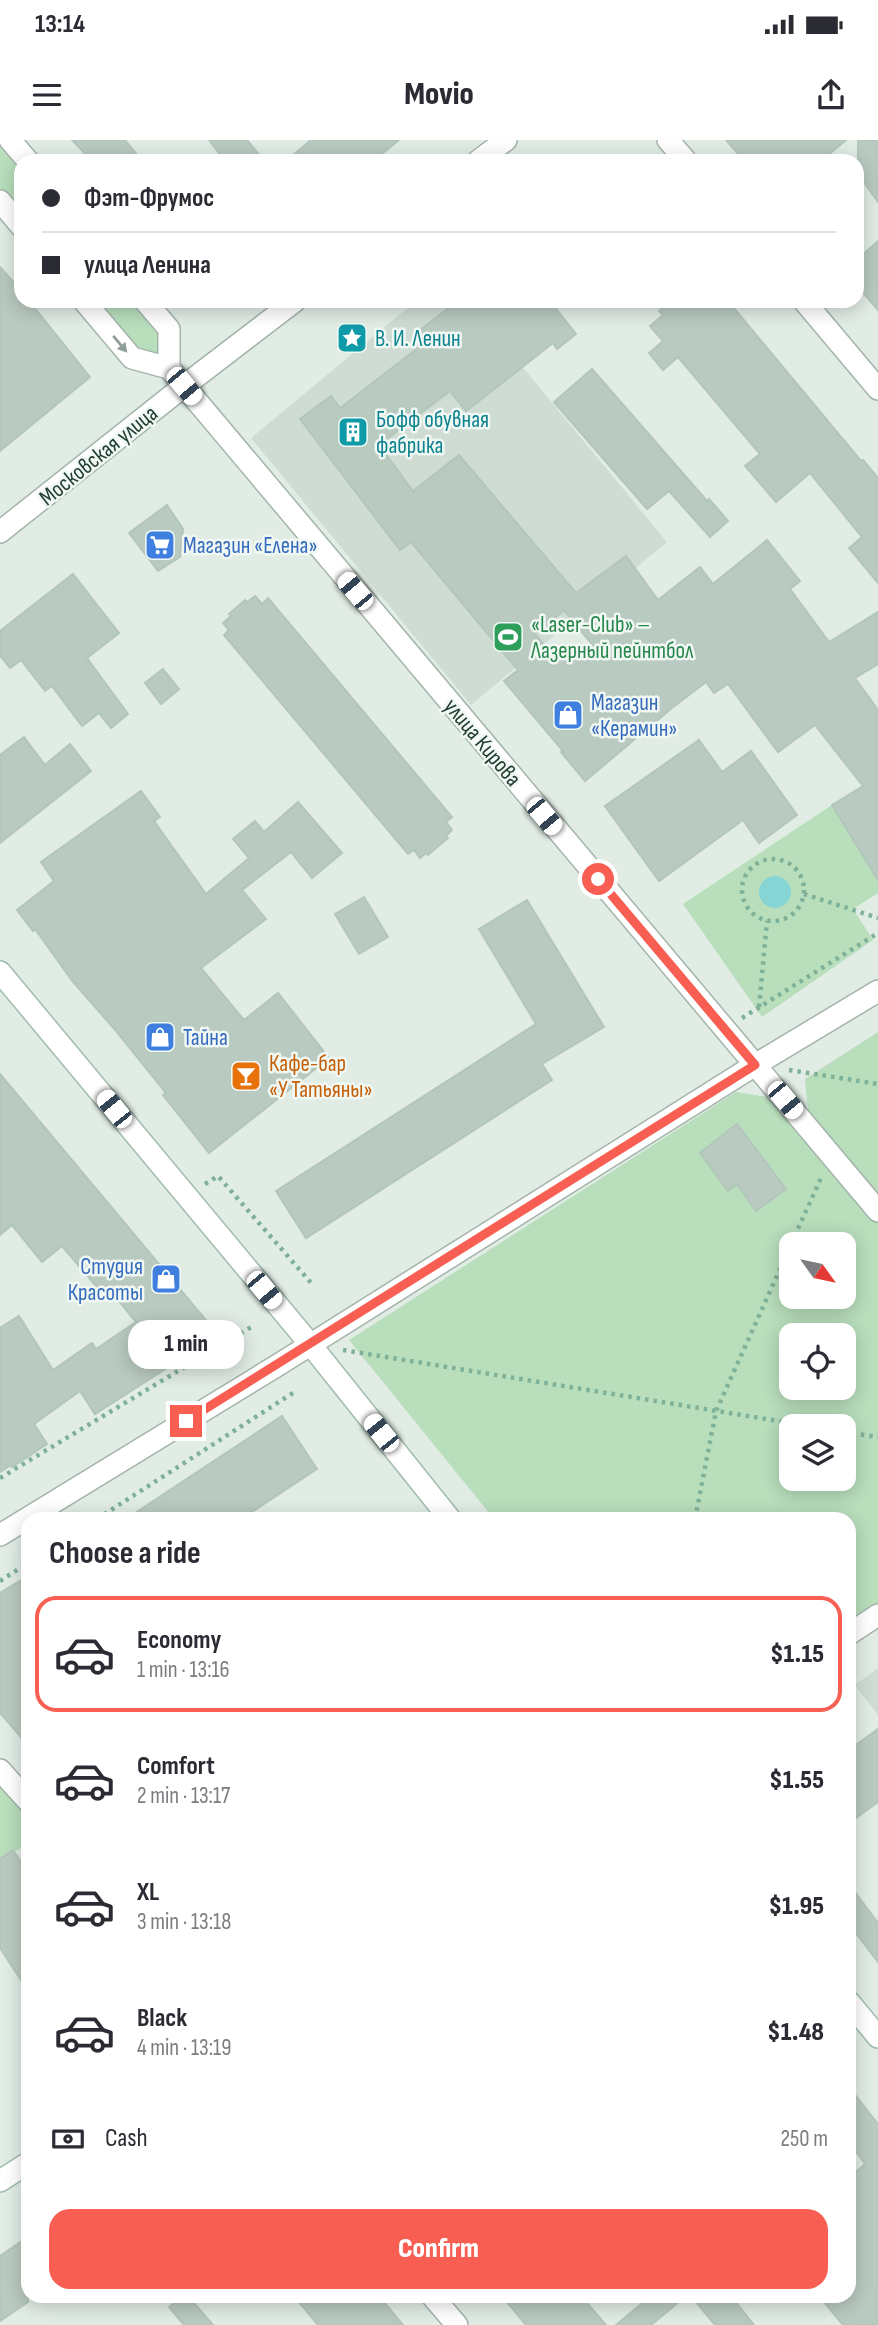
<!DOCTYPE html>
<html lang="en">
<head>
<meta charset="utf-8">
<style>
	:root { --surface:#fff; --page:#f7f7f7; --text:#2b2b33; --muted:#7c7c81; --line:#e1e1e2; --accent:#f85f52 }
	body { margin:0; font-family:"Sofia Sans Condensed",sans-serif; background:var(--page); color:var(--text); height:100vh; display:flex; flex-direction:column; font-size:26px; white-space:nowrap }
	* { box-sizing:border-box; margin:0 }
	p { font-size:23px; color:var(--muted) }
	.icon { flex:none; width:38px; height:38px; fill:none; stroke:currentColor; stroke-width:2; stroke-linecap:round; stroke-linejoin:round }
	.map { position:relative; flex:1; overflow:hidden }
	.details { position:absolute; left:21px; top:1372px; width:835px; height:791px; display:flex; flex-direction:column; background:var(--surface); border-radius:21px; box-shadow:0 4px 18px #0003 }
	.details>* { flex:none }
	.hud { position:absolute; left:14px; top:14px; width:850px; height:154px; border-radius:21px; box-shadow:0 4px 18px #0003; display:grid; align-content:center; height:154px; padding:0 28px; background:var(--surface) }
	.needle { width:46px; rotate:123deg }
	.tools { position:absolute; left:779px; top:1092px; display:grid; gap:14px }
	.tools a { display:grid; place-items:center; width:77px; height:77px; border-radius:14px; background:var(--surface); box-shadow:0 4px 18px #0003; font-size:35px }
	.end { position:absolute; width:32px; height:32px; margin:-16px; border:9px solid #f85f52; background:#fff; box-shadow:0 0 0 4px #fff }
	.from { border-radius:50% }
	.bubble { position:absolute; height:49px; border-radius:21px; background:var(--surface); box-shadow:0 4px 18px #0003; font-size:23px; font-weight:800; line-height:49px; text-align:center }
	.car { position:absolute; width:21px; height:42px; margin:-21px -10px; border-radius:9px; box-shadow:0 0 5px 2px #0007; background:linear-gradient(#fff 24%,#345 0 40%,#fff 0 76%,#345 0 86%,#fff 0) }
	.hud b { display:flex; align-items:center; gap:24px; height:66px; font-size:26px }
	.hud b+b { border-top:2px solid var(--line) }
	.hud i { width:18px; height:18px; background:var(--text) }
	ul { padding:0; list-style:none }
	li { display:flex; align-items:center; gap:21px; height:116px; margin:0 14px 10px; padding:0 14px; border:4px solid transparent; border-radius:21px }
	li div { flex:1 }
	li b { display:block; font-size:26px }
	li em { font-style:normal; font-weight:800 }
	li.active { border-color:var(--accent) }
	li>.icon { width:63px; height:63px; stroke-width:1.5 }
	h2 { padding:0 28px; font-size:32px; line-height:84px }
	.pay { display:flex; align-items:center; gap:18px; height:77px; padding:0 28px; font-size:26px }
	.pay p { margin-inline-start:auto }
	.cta { display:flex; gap:14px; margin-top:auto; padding:14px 28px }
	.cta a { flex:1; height:80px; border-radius:21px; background:var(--accent); color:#fff; font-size:28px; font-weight:800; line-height:80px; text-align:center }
	.status { display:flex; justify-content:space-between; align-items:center; height:49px; padding:0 35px; background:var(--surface); direction:ltr }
	.status svg { height:19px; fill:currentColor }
	header { display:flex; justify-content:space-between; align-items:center; height:91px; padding:0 28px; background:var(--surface); font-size:32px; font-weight:800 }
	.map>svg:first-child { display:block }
	.built { fill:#cfdcd4 }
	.green { fill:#b8debc; fill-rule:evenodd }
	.water { fill:#86d4d3 }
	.building { fill:#b9cac0; stroke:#b3c6bb; stroke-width:2; fill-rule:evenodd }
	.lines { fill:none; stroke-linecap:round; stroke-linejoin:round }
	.street-casing { stroke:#a3b4ab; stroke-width:24 }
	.secondary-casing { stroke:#a1bbae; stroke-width:24 }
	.path { stroke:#7fb199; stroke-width:4.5; stroke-dasharray:3.5 5; stroke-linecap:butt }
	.street { stroke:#fff; stroke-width:21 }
	.secondary { stroke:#fff; stroke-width:21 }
	.oneway { fill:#909e98 }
	.route { stroke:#f85f52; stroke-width:9 }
	.labels { text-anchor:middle; stroke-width:5; stroke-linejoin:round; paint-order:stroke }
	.culture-label { font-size:23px; fill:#0d838f; stroke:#f1f8f4; text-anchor:start }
	.street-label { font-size:23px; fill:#203d31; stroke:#f1f8f4 }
	.shop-label { font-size:23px; fill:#366cbe; stroke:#f1f8f4; text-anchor:start }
	.leisure-label { font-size:23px; fill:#27864d; stroke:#f1f8f4; text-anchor:start }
	.food-label { font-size:23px; fill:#c56008; stroke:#f1f8f4; text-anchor:start }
</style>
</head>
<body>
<div class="status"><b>13:14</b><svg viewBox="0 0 49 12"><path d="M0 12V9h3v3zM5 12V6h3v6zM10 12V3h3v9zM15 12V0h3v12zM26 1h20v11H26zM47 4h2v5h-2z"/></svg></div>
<header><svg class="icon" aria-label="menu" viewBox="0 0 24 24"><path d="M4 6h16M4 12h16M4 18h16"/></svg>Movio<svg class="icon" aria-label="share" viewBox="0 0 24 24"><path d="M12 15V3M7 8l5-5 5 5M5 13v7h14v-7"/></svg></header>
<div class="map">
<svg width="878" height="2185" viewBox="0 0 878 2185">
	<rect width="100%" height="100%" fill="#e1ece5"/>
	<g class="built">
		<path d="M 416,161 L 468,161 L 667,402 L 471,565 L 251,298 Z"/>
		<path d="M 878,1528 L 878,1575 L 855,1545 Z"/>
	</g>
	<g class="green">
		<path d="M 0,0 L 21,21 L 21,86 L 0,61 Z"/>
		<path d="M 84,161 L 145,161 L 169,189 L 169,228 L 132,218 Z"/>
		<path d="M 832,665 L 878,740 L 878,753 L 853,769 L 873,800 L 762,877 L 683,764 Z"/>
		<path d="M 878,892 L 878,1055 L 808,970 L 805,939 Z"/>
		<path d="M 736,952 L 785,960 L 878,1071 L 878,1475 L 849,1494 L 849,1379 L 494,1379 L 349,1200 ZM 791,1104 L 844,1104 L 844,1157 L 791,1157 ZM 791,1195 L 844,1195 L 844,1248 L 791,1248 ZM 791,1286 L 844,1286 L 844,1339 L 791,1339 Z"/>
		<path d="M 0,1630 L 28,1661 L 28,1705 L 0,1718 Z"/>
	</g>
	<circle class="water" cx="775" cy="752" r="16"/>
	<g class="building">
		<path d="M 72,0 L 125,0 L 142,21 L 92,21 Z"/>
		<path d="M 209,0 L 247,0 L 264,21 L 225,21 Z"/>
		<path d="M 311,0 L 399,0 L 373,21 L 286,21 Z"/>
		<path d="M 726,0 L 846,0 L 821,21 L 744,21 Z"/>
		<path d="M 858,0 L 878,0 L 878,62 L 858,34 Z"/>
		<path d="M 878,101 L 878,170 L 858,147 L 858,119 Z"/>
		<path d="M 0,127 L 21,151 L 21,161 L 29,161 L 90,237 L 0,311 Z"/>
		<path d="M 458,161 L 550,161 L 576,194 L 557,209 L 553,203 L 466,271 L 450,251 L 379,305 L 413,351 L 459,315 L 576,453 L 626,416 L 658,460 L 700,427 L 713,444 L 767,400 L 800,441 L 790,449 L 829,502 L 878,472 L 878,524 L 855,538 L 878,570 L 878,740 L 832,665 L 863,646 L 815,585 L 778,612 L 728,544 L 714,553 L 706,542 L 672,568 L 585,641 L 561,612 L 563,611 L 504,541 L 518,530 L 411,402 L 400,410 L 300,279 L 331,256 L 340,268 L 423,204 L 415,194 ZM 564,470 L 600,514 L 556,519 L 535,494 Z"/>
		<path d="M 670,161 L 728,161 L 861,321 L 863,320 L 878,338 L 878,443 L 849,408 L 862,397 L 810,333 L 776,362 L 745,326 L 760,314 L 678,217 L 663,230 L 649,213 L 663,201 L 650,186 L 663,175 L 659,171 Z"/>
		<path d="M 592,229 L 707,361 L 709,359 L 728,381 L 710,397 L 669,351 L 647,369 L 554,262 Z"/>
		<path d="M 167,365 L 183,389 L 180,417 L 158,431 L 129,393 Z"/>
		<path d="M 73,434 L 119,493 L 87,518 L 128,574 L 111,588 L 99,573 L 82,586 L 52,546 L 45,551 L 21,520 L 10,528 L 0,515 L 0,491 Z"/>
		<path d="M 255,456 L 262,464 L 268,458 L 452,677 L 446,682 L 452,690 L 446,696 L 448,698 L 428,715 L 426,713 L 420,718 L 414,710 L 408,714 L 224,495 L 229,490 L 223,483 L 231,476 L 229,474 L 245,460 L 247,462 Z"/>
		<path d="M 163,529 L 179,549 L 161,564 L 145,543 Z"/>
		<path d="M 24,597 L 45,625 L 70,604 L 91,631 L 0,703 L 0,615 Z"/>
		<path d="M 699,600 L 722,632 L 751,611 L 797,675 L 759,703 L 743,680 L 659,741 L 605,666 Z"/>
		<path d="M 141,651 L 160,677 L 154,681 L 206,754 L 249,718 L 233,699 L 255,681 L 264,692 L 298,662 L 342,713 L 312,738 L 291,712 L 242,750 L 266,779 L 201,828 L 244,880 L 278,853 L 329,918 L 209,1013 L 163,955 L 166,953 L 117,892 L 73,842 L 35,789 L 33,791 L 17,770 L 54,741 L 41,722 Z"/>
		<path d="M 364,757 L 388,797 L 359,814 L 335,774 Z"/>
		<path d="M 527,760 L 604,887 L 542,924 L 552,940 L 306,1098 L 276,1051 L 536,884 L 479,789 Z"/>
		<path d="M 0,934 L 210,1185 L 206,1203 L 95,1274 L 80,1251 L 34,1284 L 47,1304 L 12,1327 L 11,1325 L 0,1332 L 0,1188 L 19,1176 L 53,1230 L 92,1203 L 96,1209 L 136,1182 L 107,1146 L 101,1152 L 62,1106 L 42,1122 L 12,1085 L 0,1095 Z"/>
		<path d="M 737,984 L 786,1049 L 756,1071 L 737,1044 L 728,1051 L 700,1013 Z"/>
		<path d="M 282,1276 L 317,1329 L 241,1379 L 126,1379 Z"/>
		<path d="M 28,1436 L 28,1605 L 0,1573 L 0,1453 Z"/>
		<path d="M 878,1589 L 878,1662 L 849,1683 L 849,1610 Z"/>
		<path d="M 13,1710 L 28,1732 L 28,1851 L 0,1808 L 0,1719 Z"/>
		<path d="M 849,1744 L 878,1783 L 878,1822 L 849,1784 Z"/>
		<path d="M 849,1947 L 878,1984 L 878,2185 L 843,2185 L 819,2156 L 849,2156 L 849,2038 L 865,2024 L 849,2002 Z"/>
		<path d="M 28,2097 L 28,2162 L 0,2181 L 0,2116 Z"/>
		<path d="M 182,2156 L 188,2156 L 213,2185 L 184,2185 L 169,2167 Z"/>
		<path d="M 294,2156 L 379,2156 L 403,2185 L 318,2185 Z"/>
		<path d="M 502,2156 L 581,2156 L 606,2185 L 526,2185 Z"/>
		<path d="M 651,2156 L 686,2156 L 651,2185 L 616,2185 Z"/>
		<path d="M 691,2156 L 731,2156 L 754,2185 L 715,2185 Z"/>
	</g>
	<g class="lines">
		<g class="street-casing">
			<g id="street">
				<path d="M 10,0 L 28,21"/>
				<path d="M 668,0 L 686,21"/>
				<path d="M 478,21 L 506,0"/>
				<path d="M 0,61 L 21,86"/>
				<path d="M 84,161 L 132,218 L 169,228 L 878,1071"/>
				<path d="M 145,161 L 169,189 L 169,228"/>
				<path d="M 804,161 L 878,249"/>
				<path d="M 0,392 L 184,246 L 295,161"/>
				<path d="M 0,1395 L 278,1225 L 755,925 L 878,851"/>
				<path d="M 849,1494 L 878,1475"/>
				<path d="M 0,1630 L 28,1661"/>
				<path d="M 432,2156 L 457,2185"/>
			</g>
		</g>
		<g class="secondary-casing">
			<g id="secondary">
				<path d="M 0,832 L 310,1204 L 450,1379"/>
				<path d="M 849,1862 L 878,1897"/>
				<path d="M 0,2041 L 28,2023"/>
			</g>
		</g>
		<g class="path">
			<circle cx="773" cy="750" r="31"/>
			<path d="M 804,754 L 878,778"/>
			<path d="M 759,867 L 767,781"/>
			<path d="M 742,878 L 878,793"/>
			<path d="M 789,930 L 878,944"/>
			<path d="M 205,1044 L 218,1036 L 312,1144"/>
			<path d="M 791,1104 L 821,1038"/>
			<path d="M 343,1210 L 809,1286"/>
			<path d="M 844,1292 L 878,1297"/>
			<path d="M 0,1338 L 253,1186"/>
			<path d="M 97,1379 L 296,1251"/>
			<path d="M 695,1379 L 716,1271 L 791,1105"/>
			<path d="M 0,1441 L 28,1423"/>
		</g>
		<use href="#street" class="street"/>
		<use href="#secondary" class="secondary"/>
	</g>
	<defs><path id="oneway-solid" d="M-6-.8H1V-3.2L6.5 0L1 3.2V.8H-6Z" transform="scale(1.75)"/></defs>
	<use class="oneway" href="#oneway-solid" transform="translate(120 204) rotate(50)"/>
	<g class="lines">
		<path class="route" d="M 186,1281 L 755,925 L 598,739"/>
	</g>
	<defs>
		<g id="sight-square" transform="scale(1.575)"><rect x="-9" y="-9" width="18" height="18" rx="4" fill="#0f9aa8" stroke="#f1f8f4"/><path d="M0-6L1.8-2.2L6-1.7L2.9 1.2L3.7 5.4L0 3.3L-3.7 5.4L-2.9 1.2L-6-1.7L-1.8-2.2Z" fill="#fff"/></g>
		<g id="building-square" transform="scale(1.575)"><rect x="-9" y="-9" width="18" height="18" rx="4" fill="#0f9aa8" stroke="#f1f8f4"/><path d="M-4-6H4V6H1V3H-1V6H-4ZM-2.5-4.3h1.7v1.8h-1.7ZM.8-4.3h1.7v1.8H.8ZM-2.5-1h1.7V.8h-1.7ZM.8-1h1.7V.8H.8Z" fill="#fff"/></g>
		<g id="supermarket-square" transform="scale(1.575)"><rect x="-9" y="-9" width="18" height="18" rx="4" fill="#3f7fe0" stroke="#f1f8f4"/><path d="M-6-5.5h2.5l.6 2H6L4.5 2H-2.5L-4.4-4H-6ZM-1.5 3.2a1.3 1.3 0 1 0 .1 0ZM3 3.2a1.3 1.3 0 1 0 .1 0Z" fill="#fff"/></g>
		<g id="stadium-square" transform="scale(1.575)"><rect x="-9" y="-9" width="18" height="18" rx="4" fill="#2e9e5b" stroke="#f1f8f4"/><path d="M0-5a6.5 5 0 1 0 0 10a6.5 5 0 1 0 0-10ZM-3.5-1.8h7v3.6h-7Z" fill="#fff"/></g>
		<g id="shop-square" transform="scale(1.575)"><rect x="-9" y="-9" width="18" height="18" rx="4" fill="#3f7fe0" stroke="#f1f8f4"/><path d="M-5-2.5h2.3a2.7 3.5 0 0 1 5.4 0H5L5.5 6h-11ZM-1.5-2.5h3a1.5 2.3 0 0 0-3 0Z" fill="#fff"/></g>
		<g id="bar-square" transform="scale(1.575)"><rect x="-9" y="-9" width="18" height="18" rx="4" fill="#e8710a" stroke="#f1f8f4"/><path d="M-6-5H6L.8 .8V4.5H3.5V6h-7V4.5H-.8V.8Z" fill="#fff"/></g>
	</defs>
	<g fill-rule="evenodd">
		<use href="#sight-square" x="352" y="198"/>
		<use href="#building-square" x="353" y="292"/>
		<use href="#supermarket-square" x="160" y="405"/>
		<use href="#stadium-square" x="508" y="497"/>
		<use href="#shop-square" x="568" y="575"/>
		<use href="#shop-square" x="160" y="897"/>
		<use href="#bar-square" x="246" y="936"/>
		<use href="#shop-square" x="166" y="1139"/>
	</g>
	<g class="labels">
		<g class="culture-label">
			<text x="375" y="206">В. И. Ленин</text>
			<text x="376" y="287">Бофф обувная<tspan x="376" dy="26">фабрика</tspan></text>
		</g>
		<g class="street-label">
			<text transform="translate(98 315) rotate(-39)" y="8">Московская улица</text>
			<text transform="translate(483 602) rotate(50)" y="8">улица Кирова</text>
		</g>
		<g class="shop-label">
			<text x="183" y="413">Магазин «Елена»</text>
			<text x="591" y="570">Магазин<tspan x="591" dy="26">«Керамин»</tspan></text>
			<text x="183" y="905">Тайна</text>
			<text x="143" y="1134" text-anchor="end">Студия<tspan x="143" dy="26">Красоты</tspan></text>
		</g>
		<g class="leisure-label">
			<text x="531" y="492">«Laser-Club» –<tspan x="531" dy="26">Лазерный пейнтбол</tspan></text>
		</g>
		<g class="food-label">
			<text x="269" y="931">Кафе-бар<tspan x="269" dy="26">«У Татьяны»</tspan></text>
		</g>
	</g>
</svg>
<div class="tools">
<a><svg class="needle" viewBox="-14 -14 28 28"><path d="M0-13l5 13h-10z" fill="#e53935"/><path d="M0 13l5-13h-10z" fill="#7c7c81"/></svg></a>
<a><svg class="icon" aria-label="locate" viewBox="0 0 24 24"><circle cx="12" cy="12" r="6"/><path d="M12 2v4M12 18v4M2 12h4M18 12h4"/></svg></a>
<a><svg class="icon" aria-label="layers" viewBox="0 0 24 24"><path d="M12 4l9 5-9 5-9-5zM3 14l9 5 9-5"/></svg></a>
</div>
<i class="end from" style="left:598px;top:739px"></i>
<i class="end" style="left:186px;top:1281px"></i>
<div class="bubble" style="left:128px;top:1180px;width:116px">1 min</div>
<i class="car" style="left:184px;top:246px;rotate:140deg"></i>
<i class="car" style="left:355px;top:451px;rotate:320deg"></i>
<i class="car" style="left:544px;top:676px;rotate:140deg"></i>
<i class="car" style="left:785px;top:960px;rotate:140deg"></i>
<i class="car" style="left:114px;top:969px;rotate:321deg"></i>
<i class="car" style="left:264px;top:1150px;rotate:140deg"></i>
<i class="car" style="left:381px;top:1293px;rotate:321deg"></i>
<div class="hud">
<b><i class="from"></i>Фэт-Фрумос</b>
<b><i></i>улица Ленина</b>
</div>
<section class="details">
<h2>Choose a ride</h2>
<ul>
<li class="active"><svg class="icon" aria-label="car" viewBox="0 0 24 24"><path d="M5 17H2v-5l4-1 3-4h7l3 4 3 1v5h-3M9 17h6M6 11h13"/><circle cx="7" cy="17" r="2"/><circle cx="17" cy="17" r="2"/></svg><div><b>Economy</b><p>1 min · 13:16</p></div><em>$1.15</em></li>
<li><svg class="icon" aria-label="car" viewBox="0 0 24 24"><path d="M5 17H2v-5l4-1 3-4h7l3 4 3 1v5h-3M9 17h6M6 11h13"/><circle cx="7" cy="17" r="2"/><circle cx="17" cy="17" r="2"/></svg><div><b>Comfort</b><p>2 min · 13:17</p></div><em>$1.55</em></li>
<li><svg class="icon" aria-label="car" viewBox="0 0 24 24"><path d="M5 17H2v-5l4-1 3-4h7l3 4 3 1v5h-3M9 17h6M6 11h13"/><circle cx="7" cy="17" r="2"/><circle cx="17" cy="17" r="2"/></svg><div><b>XL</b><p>3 min · 13:18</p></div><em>$1.95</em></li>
<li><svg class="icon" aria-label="car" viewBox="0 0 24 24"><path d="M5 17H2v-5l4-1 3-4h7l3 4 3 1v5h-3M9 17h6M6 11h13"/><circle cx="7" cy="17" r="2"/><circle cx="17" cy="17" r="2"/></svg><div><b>Black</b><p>4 min · 13:19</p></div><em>$1.48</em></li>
</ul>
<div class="pay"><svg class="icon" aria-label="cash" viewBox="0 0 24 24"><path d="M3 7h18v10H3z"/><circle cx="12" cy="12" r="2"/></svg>Cash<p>250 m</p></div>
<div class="cta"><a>Confirm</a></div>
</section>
</div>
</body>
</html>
